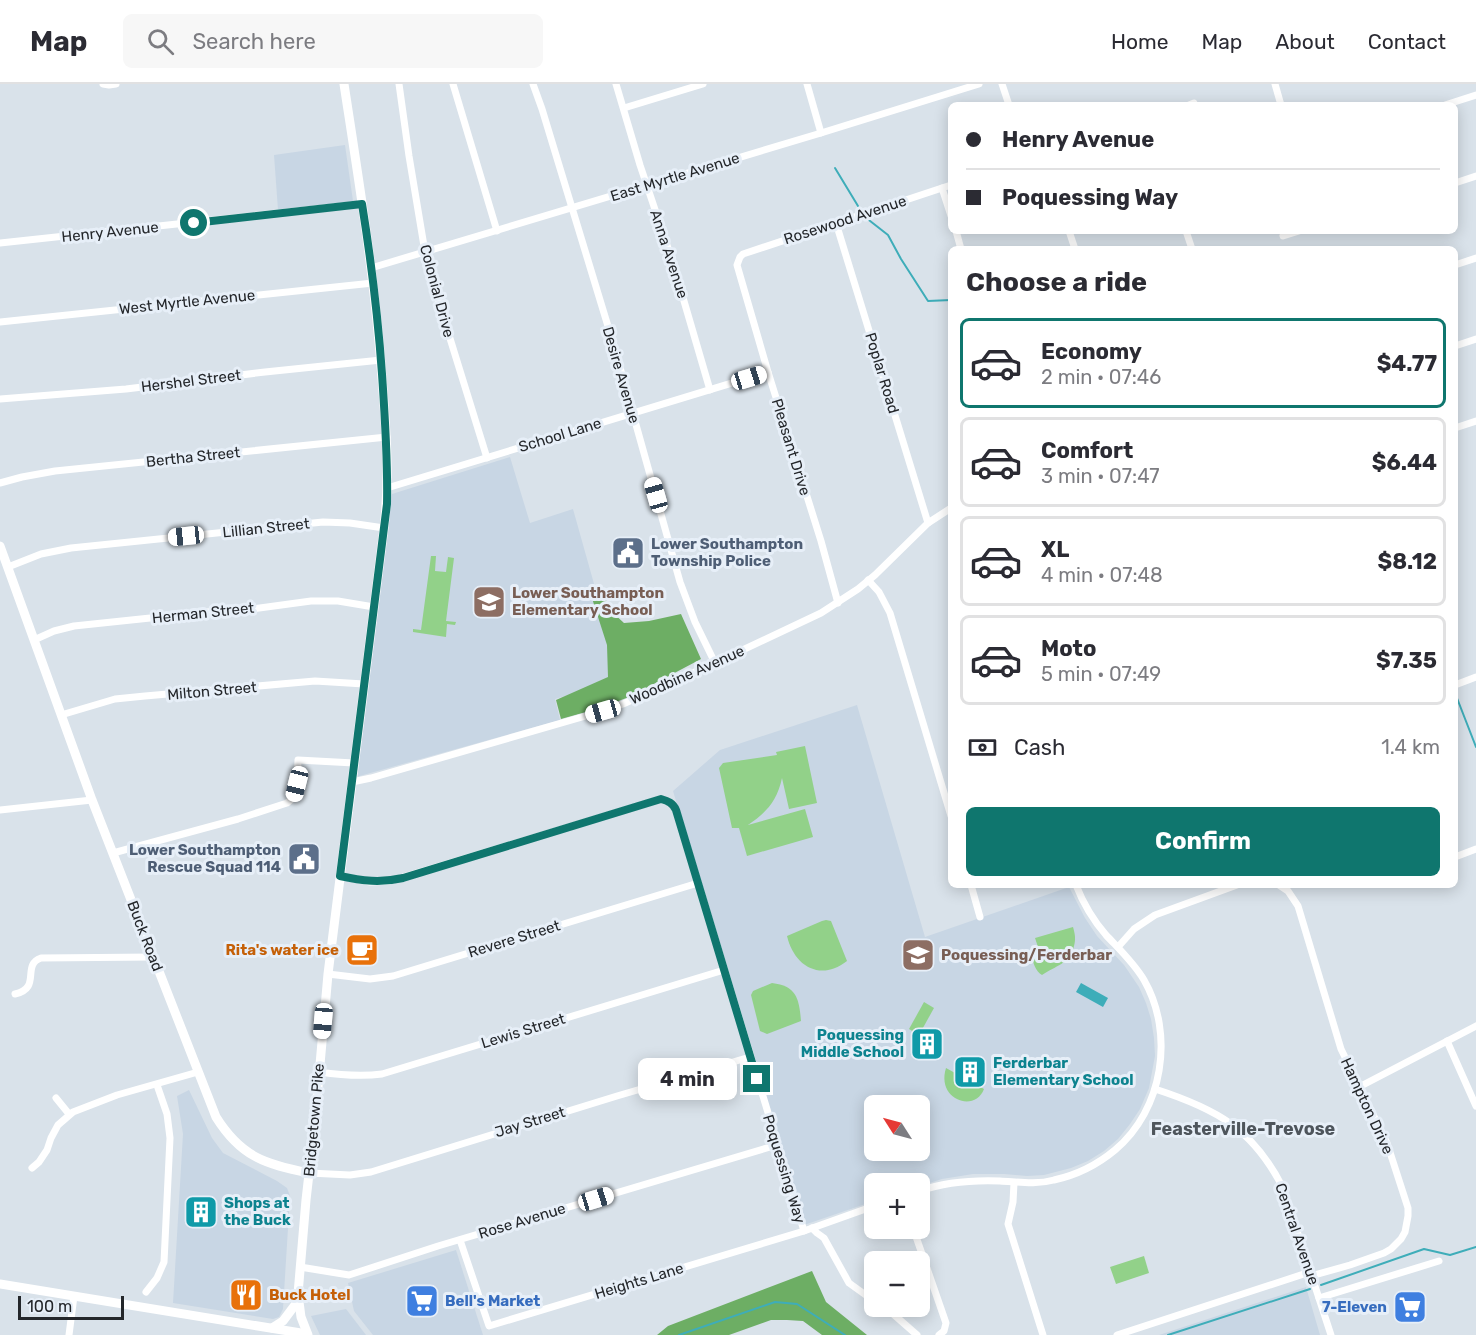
<!DOCTYPE html>
<html lang="en">
<head>
<meta charset="utf-8">
<style>
	:root { --surface:#fff; --page:#f7f7f7; --text:#2b2b33; --muted:#7c7c81; --line:#e1e1e2; --accent:#0f766e }
	body { margin:0; font-family:Rubik,sans-serif; background:var(--page); color:var(--text); height:100vh; display:flex; flex-direction:column; font-size:22px; white-space:nowrap }
	* { box-sizing:border-box; margin:0 }
	p { font-size:20px; color:var(--muted) }
	.icon { flex:none; width:33px; height:33px; fill:none; stroke:currentColor; stroke-width:2; stroke-linecap:round; stroke-linejoin:round }
	.map { position:relative; flex:1; overflow:hidden }
	.details { position:absolute; left:948px; top:162px; width:510px; height:642px; display:flex; flex-direction:column; background:var(--surface); border-radius:9px; box-shadow:0 3px 15px #0003 }
	.details>* { flex:none }
	.hud { position:absolute; left:948px; top:18px; width:510px; height:132px; border-radius:9px; box-shadow:0 3px 15px #0003; display:grid; align-content:center; height:132px; padding:0 18px; background:var(--surface) }
	.needle { width:39px; rotate:306deg }
	.buttons { position:absolute; left:864px; top:1011px; display:grid; gap:12px }
	.buttons a { display:grid; place-items:center; width:66px; height:66px; border-radius:9px; background:var(--surface); box-shadow:0 3px 15px #0003; font-size:30px }
	.scale { position:absolute; left:18px; bottom:15px; width:106px; box-sizing:border-box; padding-left:6px; border:3px solid #24272b; border-top:0; font-size:16px; line-height:21px; white-space:nowrap; color:#24272b; -webkit-text-stroke:4px #e7eff8; paint-order:stroke }
	.end { position:absolute; width:27px; height:27px; margin:-14px; border:8px solid #0f766e; background:#fff; box-shadow:0 0 0 3px #fff }
	.from { border-radius:50% }
	.bubble { position:absolute; height:42px; border-radius:9px; background:var(--surface); box-shadow:0 3px 15px #0003; font-size:20px; font-weight:700; line-height:42px; text-align:center }
	.car { position:absolute; width:18px; height:36px; margin:-18px -9px; border-radius:8px; box-shadow:0 0 4px 2px #0007; background:linear-gradient(#fff 24%,#345 0 40%,#fff 0 76%,#345 0 86%,#fff 0) }
	.hud b { display:flex; align-items:center; gap:21px; height:57px; font-size:22px }
	.hud b+b { border-top:2px solid var(--line) }
	.hud i { width:15px; height:15px; background:var(--text) }
	ul { padding:0; list-style:none }
	li { display:flex; align-items:center; gap:18px; height:90px; margin:0 12px 9px; padding:0 6px; border:3px solid var(--line); border-radius:9px }
	li div { flex:1 }
	li b { display:block; font-size:22px }
	li em { font-style:normal; font-weight:700 }
	li.active { border-color:var(--accent) }
	li>.icon { width:54px; height:54px; stroke-width:1.5 }
	h2 { padding:0 18px; font-size:27px; line-height:72px }
	.pay { display:flex; align-items:center; gap:15px; height:66px; padding:0 18px; font-size:22px }
	.pay p { margin-inline-start:auto }
	.action { display:flex; gap:12px; margin-top:auto; padding:12px 18px }
	.action a { flex:1; height:69px; border-radius:9px; background:var(--accent); color:#fff; font-size:24px; font-weight:700; line-height:69px; text-align:center }
	header { display:flex; align-items:center; gap:36px; box-sizing:border-box; height:84px; padding:0 30px; background:var(--surface); border-bottom:2px solid var(--line) }
	header strong { font-size:28px }
	nav { display:flex; gap:33px; margin-inline-start:auto; font-size:21px }
	.search { width:420px; height:54px; background:var(--page); display:flex; align-items:center; gap:15px; box-sizing:border-box; padding:0 21px; border-radius:9px; color:var(--muted); font-size:22px }
	.map>svg:first-child { display:block }
	.built { fill:#c8d6e4; fill-rule:evenodd }
	.green { fill:#92d189 }
	.forest { fill:#6dae64 }
	.water { fill:#3eadb9 }
	.lines { fill:none; stroke-linecap:round; stroke-linejoin:round }
	.stream { stroke:#3eadb9; stroke-width:2 }
	.minor { stroke:#fff; stroke-width:7 }
	.major { stroke:#fff; stroke-width:9 }
	.route { stroke:#0f766e; stroke-width:8 }
	.labels { text-anchor:middle; stroke-width:6; stroke-linejoin:round; paint-order:stroke }
	.street-label { font-size:15px; fill:#24272b; stroke:#e7eff8 }
	.service-label { font-size:15px; font-weight:bold; fill:#4e5e75; stroke:#e7eff8; text-anchor:start }
	.education-label { font-size:15px; font-weight:bold; fill:#785e54; stroke:#e7eff8; text-anchor:start }
	.food-label { font-size:15px; font-weight:bold; fill:#c56008; stroke:#e7eff8; text-anchor:end }
	.culture-label { font-size:15px; font-weight:bold; fill:#0d838f; stroke:#e7eff8; text-anchor:start }
	.shop-label { font-size:15px; font-weight:bold; fill:#366cbe; stroke:#e7eff8; text-anchor:start }
	.quarter-label { font-size:18px; font-weight:bold; fill:#4e555c; stroke:#e7eff8 }
</style>
</head>
<body>
<header>
<strong>Map</strong>
<div class="search"><svg class="icon" aria-label="search" viewBox="0 0 24 24"><circle cx="10" cy="10" r="6"/><path d="M15 15l6 6"/></svg>Search here</div>
<nav><a>Home</a><a>Map</a><a>About</a><a>Contact</a></nav>
</header>
<div class="map">
<svg width="1476" height="1251" viewBox="0 0 1476 1251">
	<rect width="100%" height="100%" fill="#d9e2ea"/>
	<g class="built">
		<path d="M 345,61 L 353,117 L 278,126 L 274,71 Z"/>
		<path d="M 510,373 L 530,439 L 573,425 L 621,596 L 555,615 L 560,636 L 356,693 L 392,410 Z"/>
		<path d="M 857,621 L 925,853 L 1069,803 L 1085,834 L 1097,852 L 1124,881 L 1139,903 L 1146,919 L 1151,935 L 1154,954 L 1155,972 L 1149,1004 L 1140,1025 L 1130,1040 L 1118,1055 L 1104,1067 L 1088,1077 L 1071,1084 L 1044,1091 L 1027,1092 L 1004,1090 L 973,1090 L 942,1095 L 920,1102 L 920,1100 L 874,1100 L 874,1117 L 804,1141 L 673,707 L 720,666 ZM 874,1022 L 920,1022 L 920,1066 L 874,1066 Z"/>
		<path d="M 189,1006 L 212,1054 L 223,1069 L 277,1097 L 287,1104 L 290,1112 L 283,1225 L 279,1233 L 273,1235 L 173,1219 L 183,1050 L 177,1012 Z"/>
		<path d="M 456,1166 L 483,1251 L 373,1251 L 354,1227 L 348,1199 Z"/>
		<path d="M 1306,1203 L 1320,1251 L 1159,1251 Z"/>
		<path d="M 346,1225 L 366,1251 L 320,1251 L 311,1232 Z"/>
	</g>
	<g class="green">
		<path d="M 431,472 L 436,472 L 435,487 L 446,488 L 448,473 L 454,474 L 446,537 L 456,538 L 455,541 L 447,540 L 446,553 L 413,548 L 413,545 L 421,546 Z"/>
		<path d="M 805,662 L 817,719 L 789,725 L 782,694 C 777,717 767,728 748,741 L 805,725 L 813,753 L 747,772 L 739,744 L 732,744 L 719,684 L 723,679 L 777,671 L 776,668 Z"/>
		<path d="M 826,836 L 831,837 L 847,877 C 820,898 794,882 787,852 L 822,837 Z"/>
		<path d="M 1073,843 C 1075,850 1076,855 1074,862 C 1070,880 1055,882 1042,891 C 1036,888 1032,877 1032,871 L 1039,866 L 1035,854 Z"/>
		<path d="M 772,899 C 797,902 799,915 801,937 L 767,950 L 760,947 L 751,911 L 753,907 Z"/>
		<path d="M 924,918 L 934,924 L 919,951 L 909,945 Z"/>
		<path d="M 946,984 L 984,1005 C 975,1029 936,1016 946,984 Z"/>
		<path d="M 1144,1172 L 1149,1189 L 1116,1200 L 1110,1183 Z"/>
	</g>
	<g class="forest">
		<path d="M 600,502 L 611,527 L 624,539 L 649,537 L 681,530 L 701,575 L 629,613 L 600,624 L 561,635 L 556,616 L 608,593 L 607,561 L 590,508 Z"/>
		<path d="M 812,1187 L 826,1218 L 867,1251 L 822,1251 L 803,1237 L 787,1236 L 771,1236 L 729,1251 L 657,1251 L 668,1242 Z"/>
	</g>
	<path class="water" d="M 1081,899 L 1108,914 L 1103,923 L 1076,908 Z"/>
	<g class="lines">
		<g class="stream">
			<path d="M 835,84 L 858,122"/>
			<path d="M 865,133 L 888,151 L 901,175 L 928,217 L 951,216"/>
			<path d="M 1455,609 L 1476,663"/>
			<path d="M 1321,1201 L 1424,1165 L 1450,1171 L 1476,1163"/>
			<path d="M 679,1251 L 775,1218 L 797,1220 L 845,1251"/>
			<path d="M 1168,1251 L 1310,1205"/>
		</g>
		<g class="minor">
			<path d="M 103,0 L 109,1 L 116,0"/>
			<path d="M 399,0 L 409,72 L 427,180 L 487,374"/>
			<path d="M 453,0 L 497,147"/>
			<path d="M 533,0 L 542,25 L 614,262 L 680,498 L 695,538 L 715,579"/>
			<path d="M 616,0 L 640,81 L 672,176 L 710,306"/>
			<path d="M 807,0 L 821,49"/>
			<path d="M 1002,0 L 1009,21"/>
			<path d="M 1275,0 L 1281,21"/>
			<path d="M 1189,21 L 1194,19"/>
			<path d="M 1445,21 L 1476,11"/>
			<path d="M 624,24 L 703,0"/>
			<path d="M 1455,99 L 1476,92"/>
			<path d="M 942,104 L 951,132"/>
			<path d="M 836,139 L 928,439"/>
			<path d="M 956,147 L 961,165"/>
			<path d="M 1069,147 L 1075,165"/>
			<path d="M 1186,147 L 1192,165"/>
			<path d="M 1283,152 L 1299,147"/>
			<path d="M 0,159 L 362,120"/>
			<path d="M 1455,181 L 1476,174"/>
			<path d="M 371,184 L 821,49 L 979,0"/>
			<path d="M 0,238 L 373,199"/>
			<path d="M 1455,262 L 1476,255"/>
			<path d="M 0,315 L 126,305 L 265,288 L 381,276"/>
			<path d="M 1455,344 L 1476,337"/>
			<path d="M 0,399 L 22,393 L 55,387 L 387,353"/>
			<path d="M 387,404 L 768,288"/>
			<path d="M 8,483 L 41,470 L 71,464 L 323,438 L 350,439 L 384,444"/>
			<path d="M 868,496 L 879,508 L 890,529 L 951,732"/>
			<path d="M 838,519 L 821,457 L 768,288 L 737,181 L 740,173 L 743,170 L 951,101"/>
			<path d="M 34,556 L 54,547 L 74,542 L 217,527 L 245,526 L 311,517 L 338,517 L 374,523"/>
			<path d="M 1455,601 L 1476,593"/>
			<path d="M 61,631 L 115,615 L 145,612 L 315,597 L 364,600"/>
			<path d="M 352,698 L 371,694 L 603,627 L 623,620 L 715,579 L 821,529 L 858,505 L 875,491 L 928,439 L 951,424"/>
			<path d="M 0,726 L 92,716"/>
			<path d="M 113,769 L 238,735 L 287,719 L 294,713 L 297,700 L 298,676 L 354,679"/>
			<path d="M 1455,773 L 1476,765"/>
			<path d="M 340,792 L 370,798 L 390,797 L 661,715 L 671,719 L 676,726 L 804,1147"/>
			<path d="M 971,801 L 980,833"/>
			<path d="M 1279,801 L 1288,807 L 1298,822 L 1341,965 L 1387,1059 L 1408,1124 L 1408,1132 L 1405,1148 L 1401,1155 L 1391,1165 L 1384,1169 L 1350,1181 L 1311,1192"/>
			<path d="M 1118,863 L 1134,845 L 1155,831 L 1237,801"/>
			<path d="M 328,890 L 370,895 L 393,892 L 698,799"/>
			<path d="M 15,910 C 42,904 21,881 41,874 L 153,873"/>
			<path d="M 1447,957 L 1476,1022"/>
			<path d="M 319,988 C 340,991 360,993 382,990 L 724,886"/>
			<path d="M 1359,1003 L 1476,942"/>
			<path d="M 1155,1005 C 1217,1025 1253,1045 1283,1104 L 1331,1251"/>
			<path d="M 56,1014 L 69,1030"/>
			<path d="M 32,1084 L 39,1078 L 47,1066 L 51,1054 L 58,1041 L 73,1028 L 117,1011 L 198,988"/>
			<path d="M 309,1089 L 350,1091 L 371,1088 L 617,1012 L 750,973"/>
			<path d="M 1014,1099 L 1013,1118 L 1008,1140 L 1043,1251"/>
			<path d="M 920,1107 C 945,1098 973,1096 1000,1097 C 1019,1098 1036,1101 1054,1096 C 1077,1091 1097,1081 1115,1066 C 1163,1026 1175,950 1144,896 C 1134,879 1120,866 1106,851 C 1093,836 1083,819 1076,801"/>
			<path d="M 812,1144 L 817,1149 L 824,1154 L 849,1199 L 874,1217"/>
			<path d="M 913,1144 L 946,1239 L 944,1247 L 939,1251"/>
			<path d="M 460,1156 L 489,1242 L 804,1147 L 874,1122"/>
			<path d="M 300,1183 L 349,1191 L 438,1162 L 777,1061"/>
			<path d="M 146,1208 L 157,1194 L 164,1178 L 170,1054 L 167,1030 L 157,1001"/>
			<path d="M 1319,1214 L 1439,1177"/>
			<path d="M 884,1222 L 917,1251"/>
			<path d="M 69,1251 L 74,1212"/>
			<path d="M 1117,1251 L 1310,1188"/>
		</g>
		<g class="major">
			<path d="M 0,462 L 92,716 L 216,1033 C 241,1073 265,1080 309,1089"/>
			<path d="M 0,1200 L 307,1250"/>
			<path d="M 272,1244 L 283,1237 L 298,1217"/>
			<path d="M 308,1251 L 301,1233 L 298,1210 L 306,1116 L 315,1037 L 328,890 L 384,444 C 390,393 386,344 382,294 C 375,195 359,98 344,0"/>
		</g>
	</g>
	<g class="lines">
		<path class="route" d="M 194,139 L 362,120 C 371,176 378,233 382,290 C 385,334 388,376 387,420 L 340,792 C 362,797 381,799 403,794 L 661,715 C 668,717 673,719 676,726 L 757,995"/>
	</g>
	<defs>
		<g id="civic-square" transform="scale(1.725)"><rect x="-9" y="-9" width="18" height="18" rx="4" fill="#5c6f8a" stroke="#e7eff8"/><path d="M-.6-6.5H3V-4.5H.6V-3L4-1V1h2V6H-6V1h2V-1L-.6-3ZM-1.2 2.5V6h2.4V2.5Z" fill="#fff"/></g>
		<g id="school-square" transform="scale(1.725)"><rect x="-9" y="-9" width="18" height="18" rx="4" fill="#8d6e63" stroke="#e7eff8"/><path d="M0-5L7-2L0 1L-7-2ZM-4 1L0 2.5L4 1V4Q0 6-4 4Z" fill="#fff"/></g>
		<g id="cafe-square" transform="scale(1.725)"><rect x="-9" y="-9" width="18" height="18" rx="4" fill="#e8710a" stroke="#e7eff8"/><path d="M-5.5-4.5H6V0H3Q3 3.5 0 3.5H-2.5Q-5.5 3.5-5.5 0ZM3-3.2v2h1.7v-2ZM-6 4.5H4V6H-6Z" fill="#fff"/></g>
		<g id="building-square" transform="scale(1.725)"><rect x="-9" y="-9" width="18" height="18" rx="4" fill="#0f9aa8" stroke="#e7eff8"/><path d="M-4-6H4V6H1V3H-1V6H-4ZM-2.5-4.3h1.7v1.8h-1.7ZM.8-4.3h1.7v1.8H.8ZM-2.5-1h1.7V.8h-1.7ZM.8-1h1.7V.8H.8Z" fill="#fff"/></g>
		<g id="restaurant-square" transform="scale(1.725)"><rect x="-9" y="-9" width="18" height="18" rx="4" fill="#e8710a" stroke="#e7eff8"/><path d="M-5-6h1v4h1v-4h1v4h1v-4h1v5L-1.5 .5V6h-2V.5L-5-1ZM5-6V6H3V1.5H1.5Q1.5-4 5-6Z" fill="#fff"/></g>
		<g id="supermarket-square" transform="scale(1.725)"><rect x="-9" y="-9" width="18" height="18" rx="4" fill="#3f7fe0" stroke="#e7eff8"/><path d="M-6-5.5h2.5l.6 2H6L4.5 2H-2.5L-4.4-4H-6ZM-1.5 3.2a1.3 1.3 0 1 0 .1 0ZM3 3.2a1.3 1.3 0 1 0 .1 0Z" fill="#fff"/></g>
	</defs>
	<g fill-rule="evenodd">
		<use href="#civic-square" x="628" y="469"/>
		<use href="#school-square" x="489" y="518"/>
		<use href="#civic-square" x="304" y="775"/>
		<use href="#cafe-square" x="362" y="866"/>
		<use href="#school-square" x="918" y="871"/>
		<use href="#building-square" x="927" y="960"/>
		<use href="#building-square" x="970" y="988"/>
		<use href="#building-square" x="201" y="1128"/>
		<use href="#restaurant-square" x="246" y="1211"/>
		<use href="#supermarket-square" x="422" y="1217"/>
		<use href="#supermarket-square" x="1410" y="1223"/>
	</g>
	<g class="labels">
		<g class="street-label">
			<text transform="translate(675 93) rotate(-17)" y="5">East Myrtle Avenue</text>
			<text transform="translate(845 136) rotate(-18)" y="5">Rosewood Avenue</text>
			<text transform="translate(110 148) rotate(-6)" y="5">Henry Avenue</text>
			<text transform="translate(669 170) rotate(72)" y="5">Anna Avenue</text>
			<text transform="translate(437 207) rotate(75)" y="5">Colonial Drive</text>
			<text transform="translate(187 218) rotate(-6)" y="5">West Myrtle Avenue</text>
			<text transform="translate(882 289) rotate(73)" y="5">Poplar Road</text>
			<text transform="translate(621 291) rotate(74)" y="5">Desire Avenue</text>
			<text transform="translate(191 297) rotate(-7)" y="5">Hershel Street</text>
			<text transform="translate(560 351) rotate(-17)" y="5">School Lane</text>
			<text transform="translate(791 363) rotate(73)" y="5">Pleasant Drive</text>
			<text transform="translate(193 373) rotate(-6)" y="5">Bertha Street</text>
			<text transform="translate(266 444) rotate(-6)" y="5">Lillian Street</text>
			<text transform="translate(203 529) rotate(-6)" y="5">Herman Street</text>
			<text transform="translate(687 591) rotate(-24)" y="5">Woodbine Avenue</text>
			<text transform="translate(212 607) rotate(-5)" y="5">Milton Street</text>
			<text transform="translate(145 852) rotate(69)" y="5">Buck Road</text>
			<text transform="translate(514 855) rotate(-17)" y="5">Revere Street</text>
			<text transform="translate(523 947) rotate(-17)" y="5">Lewis Street</text>
			<text transform="translate(1367 1022) rotate(65)" y="5">Hampton Drive</text>
			<text transform="translate(314 1036) rotate(-85)" y="5">Bridgetown Pike</text>
			<text transform="translate(530 1038) rotate(-17)" y="5">Jay Street</text>
			<text transform="translate(784 1085) rotate(73)" y="5">Poquessing Way</text>
			<text transform="translate(522 1137) rotate(-17)" y="5">Rose Avenue</text>
			<text transform="translate(1297 1150) rotate(71)" y="5">Central Avenue</text>
			<text transform="translate(639 1197) rotate(-17)" y="5">Heights Lane</text>
		</g>
		<g class="service-label">
			<text x="651" y="465">Lower Southampton<tspan x="651" dy="17">Township Police</tspan></text>
			<text x="281" y="771" text-anchor="end">Lower Southampton<tspan x="281" dy="17">Rescue Squad 114</tspan></text>
		</g>
		<g class="education-label">
			<text x="512" y="514">Lower Southampton<tspan x="512" dy="17">Elementary School</tspan></text>
			<text x="941" y="876">Poquessing/Ferderbar</text>
		</g>
		<g class="food-label">
			<text x="339" y="871">Rita's water ice</text>
			<text x="269" y="1216" text-anchor="start">Buck Hotel</text>
		</g>
		<g class="culture-label">
			<text x="904" y="956" text-anchor="end">Poquessing<tspan x="904" dy="17">Middle School</tspan></text>
			<text x="993" y="984">Ferderbar<tspan x="993" dy="17">Elementary School</tspan></text>
			<text x="224" y="1124">Shops at<tspan x="224" dy="17">the Buck</tspan></text>
		</g>
		<g class="shop-label">
			<text x="445" y="1222">Bell's Market</text>
			<text x="1387" y="1228" text-anchor="end">7-Eleven</text>
		</g>
		<g class="quarter-label">
			<text x="1243" y="1051">Feasterville-Trevose</text>
		</g>
	</g>
</svg>
<div class="buttons">
<a><svg class="needle" viewBox="-14 -14 28 28"><path d="M0-13l5 13h-10z" fill="#e53935"/><path d="M0 13l5-13h-10z" fill="#7c7c81"/></svg></a>
<a>+</a>
<a>−</a>
</div>
<div class="scale">100 m</div>
<i class="end from" style="left:194px;top:139px"></i>
<i class="end" style="left:757px;top:995px"></i>
<div class="bubble" style="left:638px;top:974px;width:99px">4 min</div>
<i class="car" style="left:749px;top:294px;rotate:73deg"></i>
<i class="car" style="left:656px;top:411px;rotate:344deg"></i>
<i class="car" style="left:186px;top:452px;rotate:264deg"></i>
<i class="car" style="left:603px;top:627px;rotate:254deg"></i>
<i class="car" style="left:297px;top:700px;rotate:194deg"></i>
<i class="car" style="left:323px;top:937px;rotate:185deg"></i>
<i class="car" style="left:596px;top:1115px;rotate:73deg"></i>
<div class="hud">
<b><i class="from"></i>Henry Avenue</b>
<b><i></i>Poquessing Way</b>
</div>
<section class="details">
<h2>Choose a ride</h2>
<ul>
<li class="active"><svg class="icon" aria-label="car" viewBox="0 0 24 24"><path d="M5 17H2v-5l4-1 3-4h7l3 4 3 1v5h-3M9 17h6M6 11h13"/><circle cx="7" cy="17" r="2"/><circle cx="17" cy="17" r="2"/></svg><div><b>Economy</b><p>2 min · 07:46</p></div><em>$4.77</em></li>
<li><svg class="icon" aria-label="car" viewBox="0 0 24 24"><path d="M5 17H2v-5l4-1 3-4h7l3 4 3 1v5h-3M9 17h6M6 11h13"/><circle cx="7" cy="17" r="2"/><circle cx="17" cy="17" r="2"/></svg><div><b>Comfort</b><p>3 min · 07:47</p></div><em>$6.44</em></li>
<li><svg class="icon" aria-label="car" viewBox="0 0 24 24"><path d="M5 17H2v-5l4-1 3-4h7l3 4 3 1v5h-3M9 17h6M6 11h13"/><circle cx="7" cy="17" r="2"/><circle cx="17" cy="17" r="2"/></svg><div><b>XL</b><p>4 min · 07:48</p></div><em>$8.12</em></li>
<li><svg class="icon" aria-label="car" viewBox="0 0 24 24"><path d="M5 17H2v-5l4-1 3-4h7l3 4 3 1v5h-3M9 17h6M6 11h13"/><circle cx="7" cy="17" r="2"/><circle cx="17" cy="17" r="2"/></svg><div><b>Moto</b><p>5 min · 07:49</p></div><em>$7.35</em></li>
</ul>
<div class="pay"><svg class="icon" aria-label="cash" viewBox="0 0 24 24"><path d="M3 7h18v10H3z"/><circle cx="12" cy="12" r="2"/></svg>Cash<p>1.4 km</p></div>
<div class="action"><a>Confirm</a></div>
</section>
</div>
</body>
</html>
